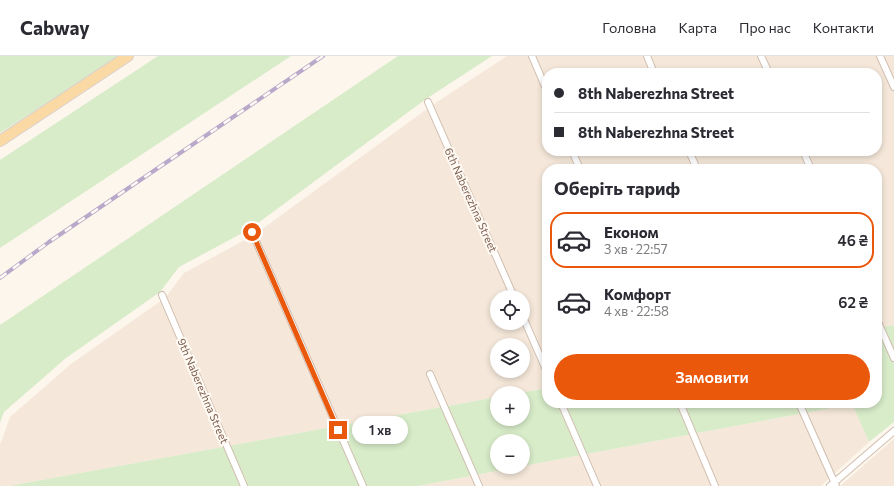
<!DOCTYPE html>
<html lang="uk">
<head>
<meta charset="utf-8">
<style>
	:root { --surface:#fff; --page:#f2f2f3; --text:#2b2b33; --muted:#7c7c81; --line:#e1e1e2; --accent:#ea580c }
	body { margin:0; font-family:Commissioner,sans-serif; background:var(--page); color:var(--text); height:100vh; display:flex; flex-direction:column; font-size:15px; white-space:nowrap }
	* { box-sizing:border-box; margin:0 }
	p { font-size:13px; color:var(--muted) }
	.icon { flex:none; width:22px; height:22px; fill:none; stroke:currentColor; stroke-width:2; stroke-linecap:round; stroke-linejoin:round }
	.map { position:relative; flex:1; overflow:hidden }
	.sheet { position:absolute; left:542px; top:108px; width:340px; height:244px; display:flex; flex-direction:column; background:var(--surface); border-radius:16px; box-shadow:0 2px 6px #0003 }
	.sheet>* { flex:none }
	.hud { position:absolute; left:542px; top:12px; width:340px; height:88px; border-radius:16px; box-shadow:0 2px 6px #0003; display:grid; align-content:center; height:88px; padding:0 12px; background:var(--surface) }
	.buttons { position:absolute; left:490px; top:234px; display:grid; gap:8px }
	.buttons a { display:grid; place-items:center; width:40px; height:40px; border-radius:50%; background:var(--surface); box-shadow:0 2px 6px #0003; font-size:20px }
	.end { position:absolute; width:18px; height:18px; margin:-9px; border:5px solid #ea580c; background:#fff; box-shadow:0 0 0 2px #fff }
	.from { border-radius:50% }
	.bubble { position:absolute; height:28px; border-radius:14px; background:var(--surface); box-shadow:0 2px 6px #0003; font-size:13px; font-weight:600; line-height:28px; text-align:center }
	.hud b { display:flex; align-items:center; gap:14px; height:38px; font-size:15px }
	.hud b+b { border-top:1px solid var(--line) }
	.hud i { width:10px; height:10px; background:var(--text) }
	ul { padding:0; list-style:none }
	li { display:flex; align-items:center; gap:12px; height:56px; margin:0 8px 6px; padding:0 4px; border:2px solid transparent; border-radius:16px }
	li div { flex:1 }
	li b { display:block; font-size:15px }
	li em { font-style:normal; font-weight:600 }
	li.current { border-color:var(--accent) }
	li>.icon { width:36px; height:36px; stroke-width:1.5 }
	h2 { padding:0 12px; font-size:18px; line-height:48px }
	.cta { display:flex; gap:8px; margin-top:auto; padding:8px 12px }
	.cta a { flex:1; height:46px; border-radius:24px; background:var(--accent); color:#fff; font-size:16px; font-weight:600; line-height:46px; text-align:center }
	header { display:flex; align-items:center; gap:24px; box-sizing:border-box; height:56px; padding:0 20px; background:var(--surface); border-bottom:1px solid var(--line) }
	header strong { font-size:19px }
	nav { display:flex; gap:22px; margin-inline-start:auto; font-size:14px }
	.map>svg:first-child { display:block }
	.residential { fill:#f5e8da; fill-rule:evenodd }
	.green { fill:#d8ecc9 }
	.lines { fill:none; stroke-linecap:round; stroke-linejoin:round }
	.minor-casing { stroke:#d1beb0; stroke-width:8 }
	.primary-casing { stroke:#dad1cd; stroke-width:12 }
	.minor { stroke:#fff; stroke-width:6 }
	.primary { stroke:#fbd9a5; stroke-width:10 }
	.rail-casing { stroke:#b9a8c9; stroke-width:4 }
	.rail { stroke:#fffaf3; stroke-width:2.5; stroke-dasharray:8; stroke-linecap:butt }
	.route { stroke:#ea580c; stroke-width:5 }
	.labels { text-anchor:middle; stroke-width:4; stroke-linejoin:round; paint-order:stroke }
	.street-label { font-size:11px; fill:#7a5c4d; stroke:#fffaf3 }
</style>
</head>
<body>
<header>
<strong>Cabway</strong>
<nav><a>Головна</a><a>Карта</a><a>Про нас</a><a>Контакти</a></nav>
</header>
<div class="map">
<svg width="894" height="430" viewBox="0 0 894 430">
	<rect width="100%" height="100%" fill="#fdf6ec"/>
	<g class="residential">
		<path d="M 507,0 L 894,0 L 894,269 L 877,272 L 877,113 L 547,113 L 547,332 L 520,337 L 497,337 L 497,341 L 9,430 L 0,430 L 0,388 L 2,384 L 10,361 L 71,308 L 165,242 L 184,217 L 254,179 L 431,50 ZM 547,17 L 877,17 L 877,95 L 547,95 ZM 497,241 L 523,241 L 523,267 L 497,267 ZM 497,289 L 523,289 L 523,315 L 497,315 Z"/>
		<path d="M 852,348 L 869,386 L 821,430 L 418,430 L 518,411 L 523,411 L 523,410 Z"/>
		<path d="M 894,383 L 894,430 L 840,430 Z"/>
	</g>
	<g class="green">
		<path d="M 0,0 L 120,0 L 0,77 Z"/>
		<path d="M 158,0 L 291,0 L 0,192 L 0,104 Z"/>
		<path d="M 398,0 L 492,0 L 426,43 L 250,173 L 179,211 L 160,236 L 66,302 L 4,356 L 0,367 L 0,269 Z"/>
		<path d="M 894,269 L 894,366 L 869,386 L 852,348 L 523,410 L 523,385 L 497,385 L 497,411 L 518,411 L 418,430 L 9,430 L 497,341 L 497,363 L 523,363 L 523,337 L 520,337 L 547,332 L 547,347 L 877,347 L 877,272 Z"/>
	</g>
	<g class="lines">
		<g class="minor-casing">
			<g id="minor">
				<path d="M 532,0 L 547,35"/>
				<path d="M 647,0 L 654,17"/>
				<path d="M 761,0 L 769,17"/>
				<path d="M 880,0 L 894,31"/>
				<path d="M 428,46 L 514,241"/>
				<path d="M 572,95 L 580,113"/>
				<path d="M 689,95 L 697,113"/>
				<path d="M 803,95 L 811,113"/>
				<path d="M 252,176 L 363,430"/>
				<path d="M 162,239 L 244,430"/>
				<path d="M 523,261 L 547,316"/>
				<path d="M 877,264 L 894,302"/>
				<path d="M 430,318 L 479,430"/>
				<path d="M 561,347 L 597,430"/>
				<path d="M 680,347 L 715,430"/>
				<path d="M 799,347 L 836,430"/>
				<path d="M 830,430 L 894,375"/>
			</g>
		</g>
		<g class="primary-casing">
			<path id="primary" d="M 0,85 L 128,0"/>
		</g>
		<use href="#minor" class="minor"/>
		<use href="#primary" class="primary"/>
		<g class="rail-casing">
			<path id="rail" d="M 0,222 L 49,186 L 323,0"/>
		</g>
		<use href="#rail" class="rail"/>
	</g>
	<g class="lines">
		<path class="route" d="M 252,176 L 338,374"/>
	</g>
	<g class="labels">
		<g class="street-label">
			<text transform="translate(471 144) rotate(66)" y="4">6th Naberezhna Street</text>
			<text transform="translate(203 335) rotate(67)" y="4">9th Naberezhna Street</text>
		</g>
	</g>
</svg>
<div class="buttons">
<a><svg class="icon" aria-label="locate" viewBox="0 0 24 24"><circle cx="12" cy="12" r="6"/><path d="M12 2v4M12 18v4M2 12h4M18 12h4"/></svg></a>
<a><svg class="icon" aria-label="layers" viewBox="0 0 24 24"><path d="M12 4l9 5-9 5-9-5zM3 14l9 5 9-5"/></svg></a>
<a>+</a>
<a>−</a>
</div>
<i class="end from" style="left:252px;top:176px"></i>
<i class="end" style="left:338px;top:374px"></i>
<div class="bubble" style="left:352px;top:360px;width:56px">1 хв</div>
<div class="hud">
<b><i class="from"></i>8th Naberezhna Street</b>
<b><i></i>8th Naberezhna Street</b>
</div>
<section class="sheet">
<h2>Оберіть тариф</h2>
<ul>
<li class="current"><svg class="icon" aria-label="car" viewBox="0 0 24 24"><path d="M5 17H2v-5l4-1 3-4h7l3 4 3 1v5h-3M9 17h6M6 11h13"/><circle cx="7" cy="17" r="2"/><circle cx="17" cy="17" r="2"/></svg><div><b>Економ</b><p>3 хв · 22:57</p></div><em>46 ₴</em></li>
<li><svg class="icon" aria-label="car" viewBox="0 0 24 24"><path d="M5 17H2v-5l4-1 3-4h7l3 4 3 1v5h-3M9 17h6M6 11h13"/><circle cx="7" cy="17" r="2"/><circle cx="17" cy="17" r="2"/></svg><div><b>Комфорт</b><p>4 хв · 22:58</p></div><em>62 ₴</em></li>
</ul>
<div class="cta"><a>Замовити</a></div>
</section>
</div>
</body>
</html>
